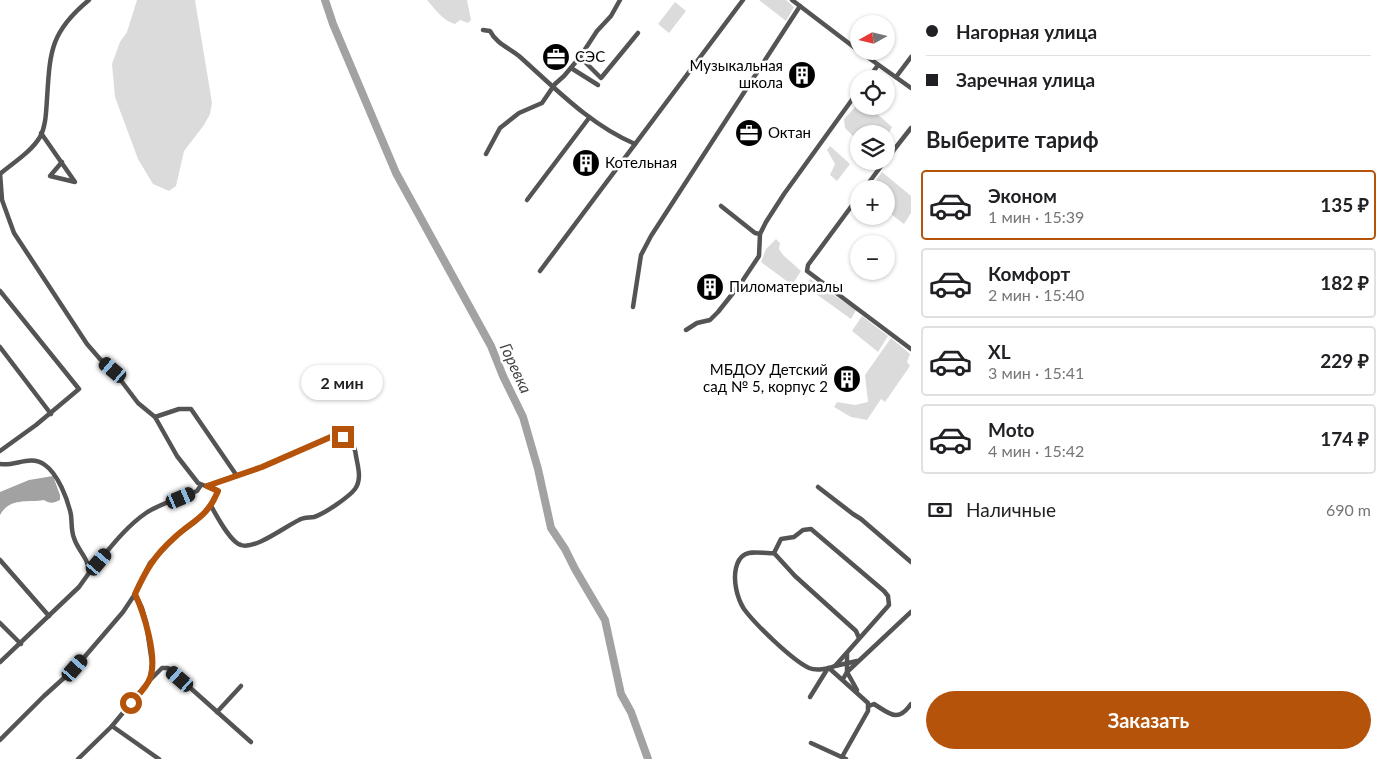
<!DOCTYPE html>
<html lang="ru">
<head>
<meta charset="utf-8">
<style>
	:root { --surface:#fff; --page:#f2f2f2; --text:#202124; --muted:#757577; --line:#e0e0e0; --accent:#b45309 }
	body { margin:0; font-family:Lato,sans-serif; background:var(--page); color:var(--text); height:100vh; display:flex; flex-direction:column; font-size:19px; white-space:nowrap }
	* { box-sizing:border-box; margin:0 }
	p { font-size:16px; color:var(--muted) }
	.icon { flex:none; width:28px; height:28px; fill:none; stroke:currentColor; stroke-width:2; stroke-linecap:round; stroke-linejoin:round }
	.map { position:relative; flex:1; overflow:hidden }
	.details { display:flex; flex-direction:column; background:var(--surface); width:475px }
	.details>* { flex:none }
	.top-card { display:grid; align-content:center; height:110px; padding:0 15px; background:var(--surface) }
	.needle { width:32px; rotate:262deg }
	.tools { position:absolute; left:850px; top:15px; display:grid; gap:10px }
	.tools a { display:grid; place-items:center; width:45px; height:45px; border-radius:50%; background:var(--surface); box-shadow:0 1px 4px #0004; font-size:25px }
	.end { position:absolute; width:22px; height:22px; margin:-11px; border:6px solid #b45309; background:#fff; box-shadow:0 0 0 2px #fff }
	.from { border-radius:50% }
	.bubble { position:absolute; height:35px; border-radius:18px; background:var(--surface); box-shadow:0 1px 4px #0004; font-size:16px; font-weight:700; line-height:35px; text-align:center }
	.car { position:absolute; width:15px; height:30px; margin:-15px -8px; border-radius:6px; box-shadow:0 0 4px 1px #0007; background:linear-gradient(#222 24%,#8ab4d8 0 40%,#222 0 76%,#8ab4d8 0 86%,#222 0) }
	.top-card b { display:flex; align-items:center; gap:18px; height:48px; font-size:19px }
	.top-card b+b { border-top:1px solid var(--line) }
	.top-card i { width:12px; height:12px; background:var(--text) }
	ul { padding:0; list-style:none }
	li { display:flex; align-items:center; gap:15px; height:70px; margin:0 10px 8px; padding:0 5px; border:2px solid var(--line); border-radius:5px }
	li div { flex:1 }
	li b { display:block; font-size:19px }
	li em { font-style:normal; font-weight:700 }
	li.current { border-color:var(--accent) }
	li>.icon { width:45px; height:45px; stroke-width:1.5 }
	h2 { padding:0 15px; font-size:22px; line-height:60px }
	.pay { display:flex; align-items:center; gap:12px; height:55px; padding:0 15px; font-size:19px }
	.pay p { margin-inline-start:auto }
	.cta { display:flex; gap:10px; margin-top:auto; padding:10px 15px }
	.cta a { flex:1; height:58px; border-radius:30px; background:var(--accent); color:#fff; font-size:20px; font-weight:700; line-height:58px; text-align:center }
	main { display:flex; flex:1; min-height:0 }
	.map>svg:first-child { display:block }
	.green { fill:#dbdbdb }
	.water { fill:#a2a2a2 }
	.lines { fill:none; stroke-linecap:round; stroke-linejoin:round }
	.river { stroke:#a2a2a2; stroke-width:8 }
	.street { stroke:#545454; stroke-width:4.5 }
	.route { stroke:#b45309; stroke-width:6 }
	.labels { text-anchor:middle; stroke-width:5; stroke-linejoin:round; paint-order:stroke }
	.poi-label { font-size:15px; fill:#000; stroke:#fff; text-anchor:start }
	.water-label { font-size:16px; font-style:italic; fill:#434343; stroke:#fff }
</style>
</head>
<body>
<main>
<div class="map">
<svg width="911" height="759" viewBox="0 0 911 759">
	<rect width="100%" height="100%" fill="#fff"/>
	<g class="green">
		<path d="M 137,0 L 195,0 L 212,103 L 210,114 L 204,125 L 184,151 L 176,186 L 169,191 L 153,184 L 138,159 L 115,97 L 112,64 L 120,42 L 127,32 Z"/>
		<path d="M 427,0 L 467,0 L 471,20 L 468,23 L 460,20 L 455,24 C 443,21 435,9 427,0 Z"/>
		<path d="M 759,0 L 786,0 L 794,7 L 786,21 Z"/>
		<path d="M 675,2 L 686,11 L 669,33 L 658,24 Z"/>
		<path d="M 859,103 L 859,106 L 865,106 L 869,109 L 871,106 L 880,106 L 876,113 L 892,127 L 886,138 L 886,134 L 859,134 L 859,142 L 845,128 L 844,119 Z"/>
		<path d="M 830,146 L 850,164 L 837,181 L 830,175 L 835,164 L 827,150 Z"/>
		<path d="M 882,172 L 911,196 L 911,213 L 904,224 L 886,210 L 886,189 L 869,189 Z"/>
		<path d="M 776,239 L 780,243 L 779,249 L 783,255 L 801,271 L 792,285 L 761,262 L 766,249 Z"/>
		<path d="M 810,279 L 856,310 L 851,319 L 805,286 Z"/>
		<path d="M 862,316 L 888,336 L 878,352 L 852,331 Z"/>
		<path d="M 891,338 L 910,354 L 907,362 L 910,366 L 885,402 L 881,399 L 867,420 L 851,417 L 834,407 L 837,402 L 855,405 L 868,402 L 865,375 Z"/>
	</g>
	<path class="water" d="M 53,476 L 60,495 L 60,500 C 54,503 50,504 44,500 C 27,503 10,497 0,515 L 0,492 L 29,480 Z"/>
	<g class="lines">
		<path class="river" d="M 325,0 L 333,24 L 396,173 L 491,346 L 503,376 L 523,417 L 538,469 L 551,528 L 565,549 L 575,569 L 605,620 L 621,694 L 631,712 L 648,759"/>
		<g class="street">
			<path d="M 792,0 L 859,51"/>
			<path d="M 483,30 L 490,31 C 496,43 509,48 519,56 C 555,88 590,125 635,144"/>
			<path d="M 859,51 L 911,88"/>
			<path d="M 580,57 L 601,78 L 638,33"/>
			<path d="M 571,68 L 598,85"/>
			<path d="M 896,77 L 911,57"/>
			<path d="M 868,79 L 878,65"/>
			<path d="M 41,133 L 75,182 L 50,176 L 62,162"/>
			<path d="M 486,154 L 500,128 L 519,113 L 542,103 L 555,84 L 564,76 L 580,57 L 597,31 L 611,16 L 620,0"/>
			<path d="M 886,160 L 911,128"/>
			<path d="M 0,173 L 2,200 L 14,233 L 87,344 L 100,359 L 113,370 L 138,403 L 155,417"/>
			<path d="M 0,174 C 13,163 31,152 40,137 C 46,126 46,112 47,99 C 50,52 50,32 89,0"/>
			<path d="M 864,189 L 885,161"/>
			<path d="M 859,196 L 808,265 L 807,271 L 911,349"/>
			<path d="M 527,200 L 589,118"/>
			<path d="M 721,206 L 755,233 L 760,234"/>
			<path d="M 540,271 L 743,0"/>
			<path d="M 0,291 L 79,389 L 36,425 L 0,451"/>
			<path d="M 633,307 L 641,255 L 651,236 L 800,6"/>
			<path d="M 686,330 L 697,323 L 710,320 L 718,312 L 741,283 L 759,256 L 760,234 L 766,222 L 784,194 L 859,90"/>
			<path d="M 0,347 L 51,414"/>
			<path d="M 0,464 C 15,467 30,454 45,465 C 58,474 68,500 71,515 C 72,523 71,531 74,538 C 78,551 89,558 89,573 L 79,587 L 0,662"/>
			<path d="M 207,486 L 262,467 L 333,436 C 345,437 355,442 356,456 C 358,467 362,479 355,489 C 349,497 324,514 314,517 C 309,518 304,517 299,520 C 286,526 255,550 241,545 C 230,542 217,516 211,506 L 218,491 L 198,483 L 177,456 L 155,417 L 179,409 L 191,409 L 237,476"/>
			<path d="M 818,487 L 853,514 L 861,519 L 911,562"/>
			<path d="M 774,553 C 765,554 751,550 744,555 C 739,558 737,564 736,568 C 733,581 737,598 744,609 C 755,624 792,660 809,668 C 816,671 828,669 835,666 L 889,605 L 888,596 L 884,591 L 811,529 L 803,530 L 794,537 L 781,539 L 774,553 L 795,576 L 856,631 L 859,638"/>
			<path d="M 0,560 L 49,616"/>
			<path d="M 89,573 C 107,552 124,528 146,513 C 161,503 181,498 197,491 L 201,485"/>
			<path d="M 0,623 L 21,644"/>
			<path d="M 847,653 L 847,672 L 857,690"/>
			<path d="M 835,666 L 857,661"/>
			<path d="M 829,668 L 868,703 L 868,711 L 842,757"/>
			<path d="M 151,679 L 162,668 L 168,668 L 251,742"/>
			<path d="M 843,679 L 847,672 L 911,612"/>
			<path d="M 810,697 L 828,668"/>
			<path d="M 869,706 L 874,704 C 890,714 898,723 911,704"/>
			<path d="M 217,712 L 241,686"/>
			<path d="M 112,726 L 159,759"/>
			<path d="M 0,740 L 44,696 L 75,668 L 123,612 L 135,594 L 150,563 L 176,536 L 195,522 L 211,506"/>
			<path d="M 811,743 L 846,759"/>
			<path d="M 78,759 L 112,726 L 150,680 L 152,663 L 146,622 L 142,608 L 135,594"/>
		</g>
	</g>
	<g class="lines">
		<path class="route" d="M 131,703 C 137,696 147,687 150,678 C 158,658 144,613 135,594 C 146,570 154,556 174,538 C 193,520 207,518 218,491 L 207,486 L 262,467 L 333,436 L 343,437"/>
	</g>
	<defs>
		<g id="office-disc" transform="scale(1.4375)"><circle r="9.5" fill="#000" stroke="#fff"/><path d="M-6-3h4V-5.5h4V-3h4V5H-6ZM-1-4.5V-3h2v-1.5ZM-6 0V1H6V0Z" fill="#fff"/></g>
		<g id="building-disc" transform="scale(1.4375)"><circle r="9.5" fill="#000" stroke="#fff"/><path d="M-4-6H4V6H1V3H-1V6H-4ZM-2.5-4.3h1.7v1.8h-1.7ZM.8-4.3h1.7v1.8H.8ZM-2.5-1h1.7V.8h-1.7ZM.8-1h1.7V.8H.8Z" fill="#fff"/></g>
	</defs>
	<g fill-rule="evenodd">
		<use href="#office-disc" x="556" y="57"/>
		<use href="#building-disc" x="802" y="75"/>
		<use href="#office-disc" x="749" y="133"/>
		<use href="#building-disc" x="586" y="163"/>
		<use href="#building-disc" x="710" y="287"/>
		<use href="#building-disc" x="847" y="379"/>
	</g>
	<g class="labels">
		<g class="poi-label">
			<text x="575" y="62">СЭС</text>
			<text x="783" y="71" text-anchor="end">Музыкальная<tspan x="783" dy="17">школа</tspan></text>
			<text x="768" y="138">Октан</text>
			<text x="605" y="168">Котельная</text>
			<text x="729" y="292">Пиломатериалы</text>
			<text x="828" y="375" text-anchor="end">МБДОУ Детский<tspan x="828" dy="17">сад № 5, корпус 2</tspan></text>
		</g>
		<g class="water-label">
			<text transform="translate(516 368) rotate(65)" y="6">Горевка</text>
		</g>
	</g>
</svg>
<div class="tools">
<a><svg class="needle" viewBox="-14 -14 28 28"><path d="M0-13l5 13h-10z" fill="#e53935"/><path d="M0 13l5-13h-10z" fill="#757577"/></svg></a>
<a><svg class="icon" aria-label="locate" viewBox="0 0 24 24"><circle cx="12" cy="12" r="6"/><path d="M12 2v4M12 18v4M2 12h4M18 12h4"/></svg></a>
<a><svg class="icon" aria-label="layers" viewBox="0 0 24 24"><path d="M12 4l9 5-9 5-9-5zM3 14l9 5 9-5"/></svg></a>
<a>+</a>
<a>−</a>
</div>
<i class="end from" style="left:131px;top:703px"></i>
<i class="end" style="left:343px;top:437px"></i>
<div class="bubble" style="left:301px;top:365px;width:82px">2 мин</div>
<i class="car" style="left:113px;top:370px;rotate:310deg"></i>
<i class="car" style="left:181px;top:498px;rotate:67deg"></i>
<i class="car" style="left:99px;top:562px;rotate:40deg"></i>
<i class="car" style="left:75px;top:668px;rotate:41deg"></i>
<i class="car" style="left:180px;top:679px;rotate:311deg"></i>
</div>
<section class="details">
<div class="top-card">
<b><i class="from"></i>Нагорная улица</b>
<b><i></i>Заречная улица</b>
</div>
<h2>Выберите тариф</h2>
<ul>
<li class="current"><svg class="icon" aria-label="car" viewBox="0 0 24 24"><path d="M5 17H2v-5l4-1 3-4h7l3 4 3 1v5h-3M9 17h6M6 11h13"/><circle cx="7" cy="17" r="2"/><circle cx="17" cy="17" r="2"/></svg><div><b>Эконом</b><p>1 мин · 15:39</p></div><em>135 ₽</em></li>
<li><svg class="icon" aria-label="car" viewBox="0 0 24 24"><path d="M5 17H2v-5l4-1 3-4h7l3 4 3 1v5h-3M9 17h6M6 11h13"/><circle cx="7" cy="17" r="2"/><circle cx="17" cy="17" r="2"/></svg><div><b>Комфорт</b><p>2 мин · 15:40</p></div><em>182 ₽</em></li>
<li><svg class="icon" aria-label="car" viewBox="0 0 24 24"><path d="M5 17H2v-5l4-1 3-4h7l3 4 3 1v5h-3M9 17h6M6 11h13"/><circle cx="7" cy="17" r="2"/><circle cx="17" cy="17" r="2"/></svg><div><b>XL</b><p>3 мин · 15:41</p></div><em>229 ₽</em></li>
<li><svg class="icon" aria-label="car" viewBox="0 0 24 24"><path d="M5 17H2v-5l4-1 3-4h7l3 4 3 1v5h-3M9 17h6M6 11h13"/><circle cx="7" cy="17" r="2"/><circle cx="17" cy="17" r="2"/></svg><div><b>Moto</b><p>4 мин · 15:42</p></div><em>174 ₽</em></li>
</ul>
<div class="pay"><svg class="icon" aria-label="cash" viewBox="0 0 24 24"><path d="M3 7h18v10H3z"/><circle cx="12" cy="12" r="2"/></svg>Наличные<p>690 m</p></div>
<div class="cta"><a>Заказать</a></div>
</section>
</main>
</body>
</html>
